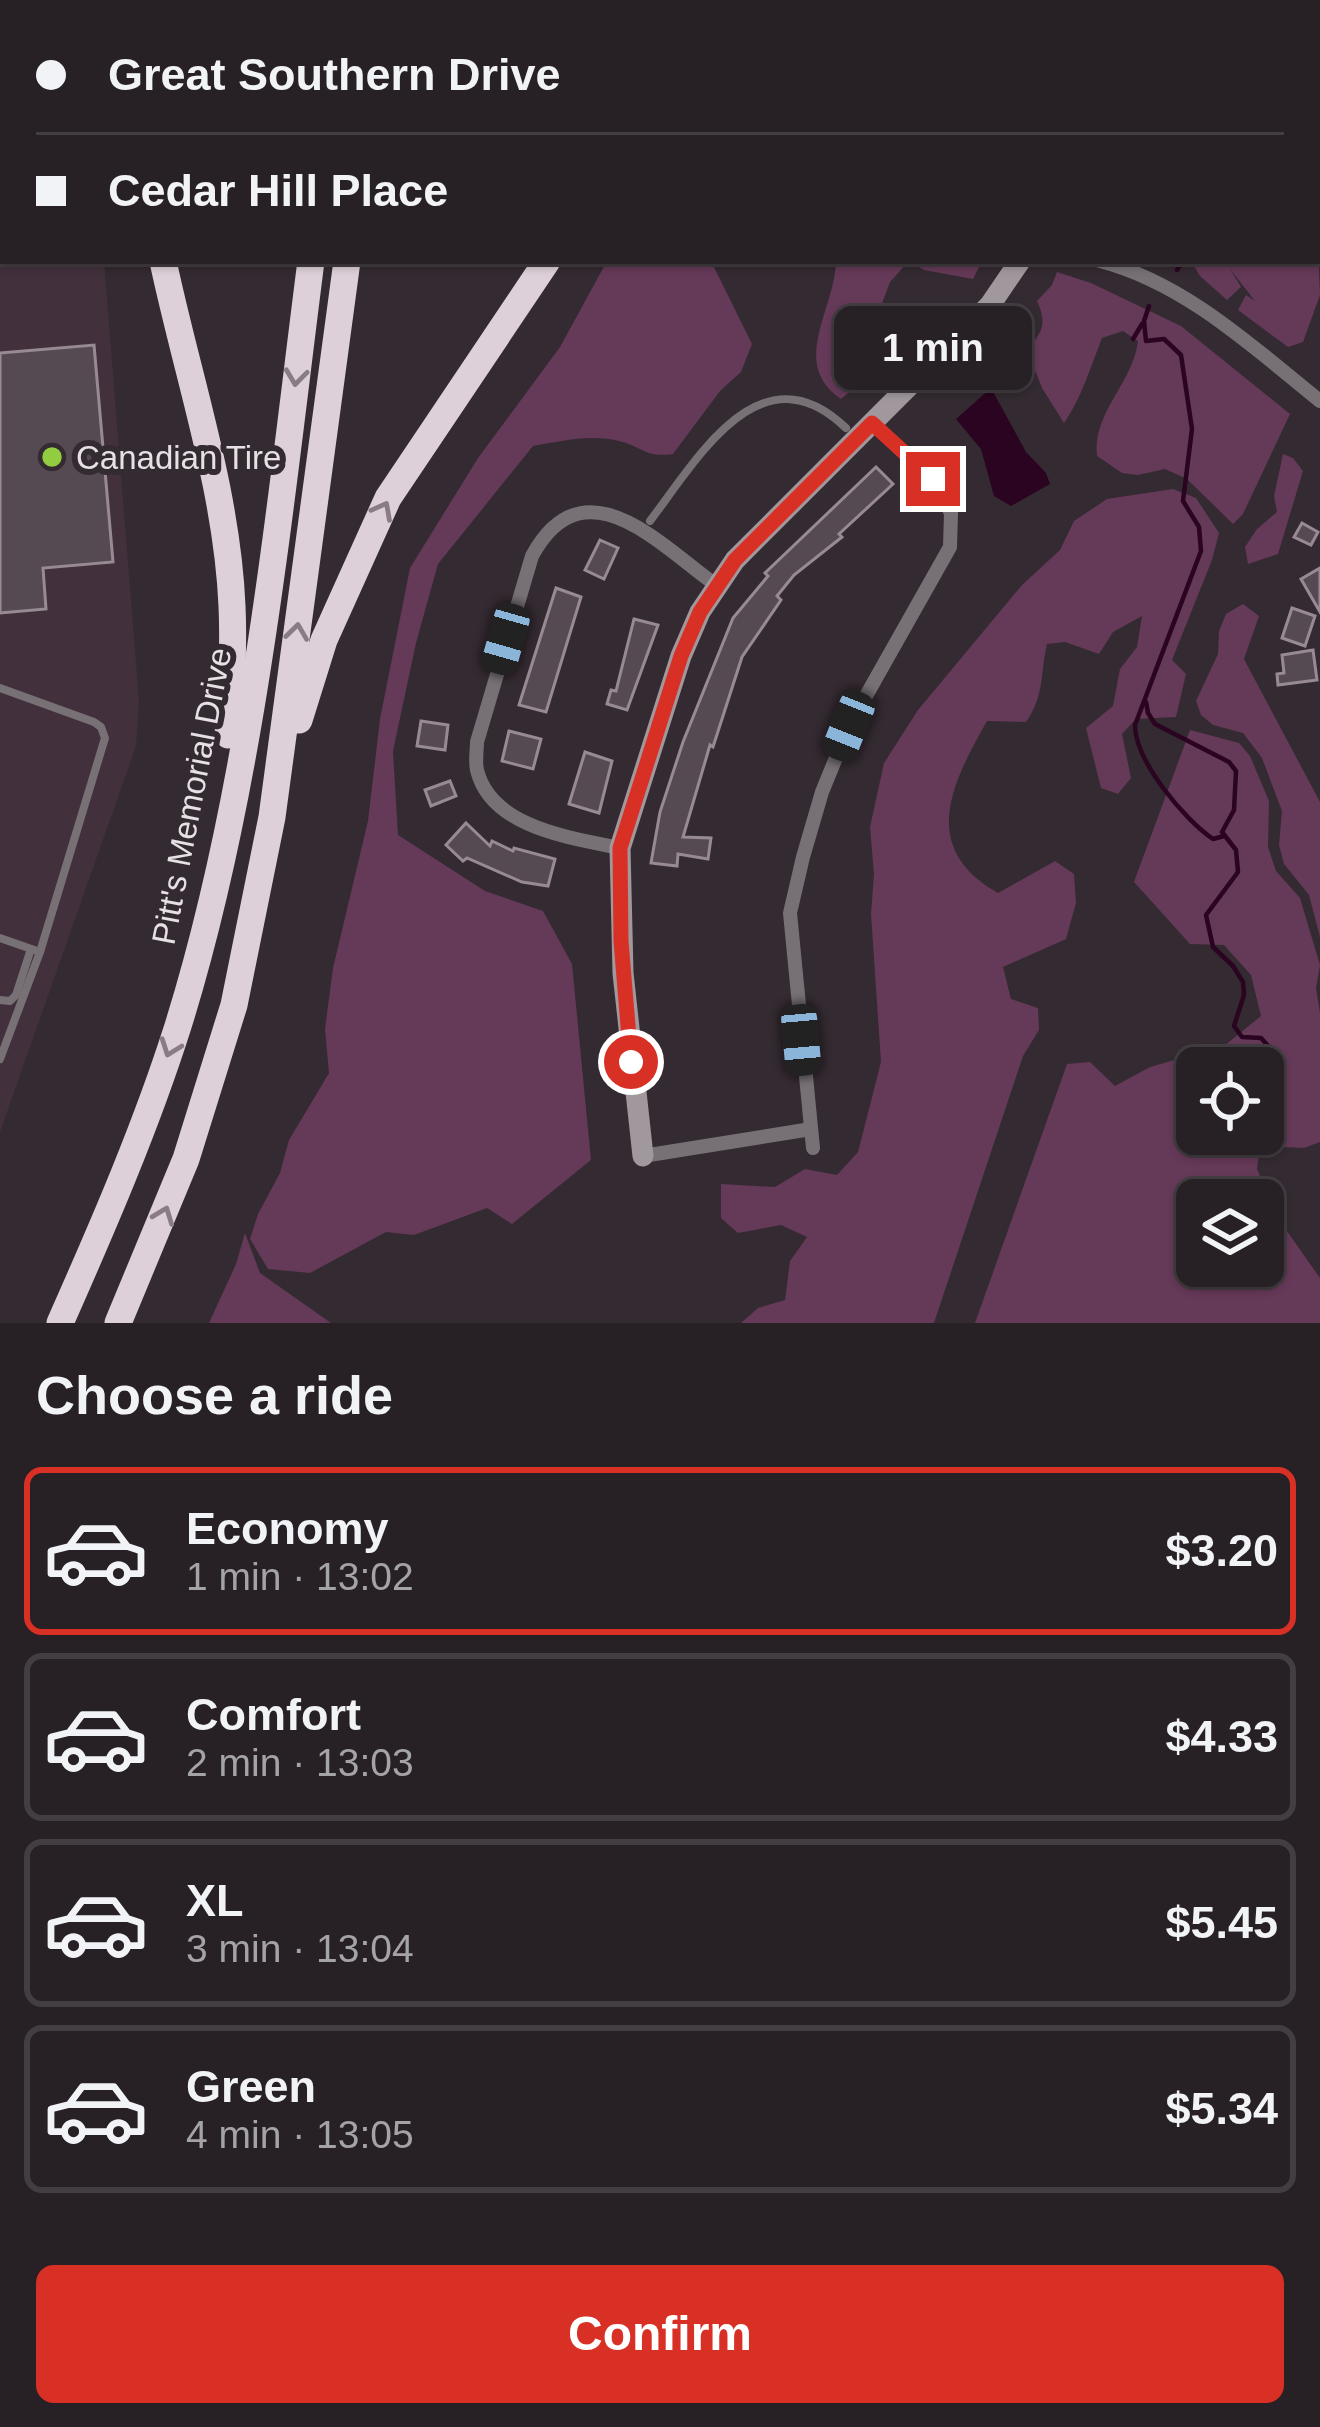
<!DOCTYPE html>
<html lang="en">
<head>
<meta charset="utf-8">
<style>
	:root { --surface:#272025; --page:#2f282d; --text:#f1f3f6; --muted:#a4a3a7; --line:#433e42; --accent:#d93025 }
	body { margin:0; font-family:Helvetica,sans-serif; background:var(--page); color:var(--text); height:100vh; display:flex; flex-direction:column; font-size:45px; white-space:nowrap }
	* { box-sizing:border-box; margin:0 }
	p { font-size:39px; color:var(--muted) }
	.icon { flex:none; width:66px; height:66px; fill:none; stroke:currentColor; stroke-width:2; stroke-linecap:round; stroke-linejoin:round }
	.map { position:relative; height:1323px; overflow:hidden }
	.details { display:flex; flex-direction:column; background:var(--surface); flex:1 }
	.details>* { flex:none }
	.guide { position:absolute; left:0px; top:0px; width:1320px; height:264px; box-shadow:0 3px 9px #0004,0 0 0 3px var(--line); display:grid; align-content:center; height:264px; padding:0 36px; background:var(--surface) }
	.fabs { position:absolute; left:1176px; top:1047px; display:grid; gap:24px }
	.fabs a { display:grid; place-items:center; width:108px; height:108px; border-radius:18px; background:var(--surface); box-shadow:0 3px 9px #0004,0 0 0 3px var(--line); font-size:60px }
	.end { position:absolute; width:54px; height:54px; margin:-27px; border:15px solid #d93025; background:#fff; box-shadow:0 0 0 6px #fff }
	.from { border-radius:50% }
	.bubble { position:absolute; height:84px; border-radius:18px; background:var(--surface); box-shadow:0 3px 9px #0004,0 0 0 3px var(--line); font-size:39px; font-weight:600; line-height:84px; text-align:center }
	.car { position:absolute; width:36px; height:72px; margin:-36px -18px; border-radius:15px; box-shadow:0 0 9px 3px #0007; background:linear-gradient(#222 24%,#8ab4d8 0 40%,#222 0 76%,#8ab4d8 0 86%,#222 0) }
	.guide b { display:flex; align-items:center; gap:42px; height:114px; font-size:45px }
	.guide b+b { border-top:3px solid var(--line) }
	.guide i { width:30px; height:30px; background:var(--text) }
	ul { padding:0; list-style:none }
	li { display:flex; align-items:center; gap:36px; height:168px; margin:0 24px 18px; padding:0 12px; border:6px solid var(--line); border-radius:18px }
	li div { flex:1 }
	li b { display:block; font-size:45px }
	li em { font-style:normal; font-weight:600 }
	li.active { border-color:var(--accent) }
	li>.icon { width:108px; height:108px; stroke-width:1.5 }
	h2 { padding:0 36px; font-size:54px; line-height:144px }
	.action { display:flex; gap:24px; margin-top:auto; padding:24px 36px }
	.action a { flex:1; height:138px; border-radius:18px; background:var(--accent); color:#fff; font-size:48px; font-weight:600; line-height:138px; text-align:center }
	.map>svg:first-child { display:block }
	.built { fill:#42313c }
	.green { fill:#653958; fill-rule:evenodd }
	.water { fill:#2a0420 }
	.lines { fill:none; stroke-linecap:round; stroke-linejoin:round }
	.stream { stroke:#2a0420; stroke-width:4.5 }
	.building { fill:#564a52; stroke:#978a92; stroke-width:3 }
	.lane { stroke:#777175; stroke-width:8 }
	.street { stroke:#777175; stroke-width:14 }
	.secondary { stroke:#a1989d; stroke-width:21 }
	.highway { stroke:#ded0d9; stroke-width:27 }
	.oneway { stroke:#897d85 }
	.route { stroke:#d93025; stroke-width:15 }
	.poi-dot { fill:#92cd3f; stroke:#342a31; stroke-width:4.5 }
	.labels { text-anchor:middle; stroke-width:12; stroke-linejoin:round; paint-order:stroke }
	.poi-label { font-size:33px; fill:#e7e0e4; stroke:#342a31; text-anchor:start }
	.street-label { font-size:33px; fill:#e7e0e4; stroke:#342a31 }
</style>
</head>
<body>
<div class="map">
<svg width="1320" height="1323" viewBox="0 0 1320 1323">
	<rect width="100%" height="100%" fill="#342a31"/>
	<path class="built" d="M 0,80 L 3,261 L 104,261 L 139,701 L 136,746 L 0,1132 Z"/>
	<g class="green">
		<path d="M 1320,0 L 1320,220 L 1317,3 L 1314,3 Z"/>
		<path d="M 1317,221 L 1320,295 L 1303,342 L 1288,347 L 1238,310 L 1246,295 L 1255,301 L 1230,269 L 1241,287 L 1227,300 L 1200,276 L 1191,261 L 1317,261 Z"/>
		<path d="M 607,261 L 711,261 L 752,344 L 741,372 L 720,391 L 673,454 C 644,458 644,447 619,441 C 590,434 562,441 533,446 L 438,564 L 416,643 L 393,751 L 398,835 L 485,891 L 543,911 L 572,964 L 591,1160 L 512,1224 L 487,1208 L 414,1235 L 386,1232 L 310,1273 L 268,1269 L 250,1239 L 258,1214 L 280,1173 L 289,1140 L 329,1073 L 325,1029 L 333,968 L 368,821 L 380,719 L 410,568 L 478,458 L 560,347 Z"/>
		<path d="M 836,261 L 909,261 L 890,282 L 881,306 L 901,348 L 841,399 C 789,363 835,310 836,261 Z"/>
		<path d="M 910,261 L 982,261 L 973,279 L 924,270 Z"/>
		<path d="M 1057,272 L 1091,283 L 1181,326 L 1290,414 L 1243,514 L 1233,524 L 1187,479 L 1165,469 L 1138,475 L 1122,473 L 1097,456 C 1092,413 1133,383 1138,341 L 1123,331 L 1102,338 C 1091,366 1081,399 1064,423 L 1042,388 L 1027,350 C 1043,332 1047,323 1037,301 L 1052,285 Z"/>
		<path d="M 1283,454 L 1293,458 L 1303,471 L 1278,554 L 1248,564 L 1245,547 L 1257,529 L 1277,512 L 1274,496 Z"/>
		<path d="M 1173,489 L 1196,498 L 1219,533 L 1212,560 L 1172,660 L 1186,674 L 1176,717 L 1136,719 L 1122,734 L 1131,778 L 1118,794 L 1101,788 L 1086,728 L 1113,706 L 1120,669 L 1137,647 L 1142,616 L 1113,632 L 1099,654 L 1065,642 L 1047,644 C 1040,674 1045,695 1026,722 L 987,721 C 952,783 918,848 998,893 L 1055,861 L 1074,874 L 1076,903 L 1066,939 L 1003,967 L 1011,999 L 1038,1008 L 1039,1030 L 1023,1056 L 934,1323 L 741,1323 L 758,1308 L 785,1300 L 790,1261 L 807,1237 L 781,1225 L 738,1233 L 721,1218 L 721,1184 L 775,1187 L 805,1169 L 837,1175 L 858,1152 L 881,1062 L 871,914 L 874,874 L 870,827 L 884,763 L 918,710 L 1022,585 L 1060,550 L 1074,521 L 1107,499 Z"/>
		<path d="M 1243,604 L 1259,616 L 1244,659 L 1320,802 L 1320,937 L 1309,895 L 1284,864 L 1279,845 L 1282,811 L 1262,758 L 1243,733 L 1213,725 L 1201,715 L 1196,701 L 1218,654 L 1219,631 L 1226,614 Z"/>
		<path d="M 1190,730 L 1239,743 L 1250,756 L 1269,801 L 1268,847 L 1276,871 L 1300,898 L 1320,965 L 1316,988 L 1320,1013 L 1320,1142 L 1304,1148 L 1260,1146 L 1257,1169 L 1282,1224 L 1320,1278 L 1320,1323 L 975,1323 L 1067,1064 L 1090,1062 L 1115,1086 L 1150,1067 L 1224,1046 L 1261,1016 L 1251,975 L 1224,945 L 1190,944 L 1134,882 ZM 1197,1068 L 1263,1068 L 1263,1134 L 1197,1134 ZM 1197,1200 L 1263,1200 L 1263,1266 L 1197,1266 Z"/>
		<path d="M 245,1233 L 260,1273 L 331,1323 L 209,1323 L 236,1264 Z"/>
	</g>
	<path class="water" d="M 991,388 L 1026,452 L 1046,473 L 1050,484 L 1011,506 L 994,496 L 981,449 L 956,419 Z"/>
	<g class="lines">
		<g class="stream">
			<path d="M 1317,26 L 1320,25"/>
			<path d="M 0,99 L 3,98"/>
			<path d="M 1177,270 L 1183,261"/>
			<path d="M 1149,306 L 1144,321 L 1146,341 L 1164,339 L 1181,355 L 1192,429 L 1183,501 L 1199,527 L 1201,551 L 1135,725 C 1135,761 1184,819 1213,839 L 1224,836"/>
			<path d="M 1133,339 L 1142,324"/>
			<path d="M 1146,702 L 1148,713 L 1155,724 L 1229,762 L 1236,771 L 1234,810 L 1222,832 L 1236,850 L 1238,872 L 1206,915 L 1213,947 L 1233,966 L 1243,982 L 1244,995 L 1234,1026 L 1242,1037 L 1261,1038 L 1272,1050 L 1278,1073 L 1277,1134"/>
		</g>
	</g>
	<g class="building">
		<path d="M 94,345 L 113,562 L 43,568 L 46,609 L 0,613 L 0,353 Z"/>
		<path d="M 876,467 L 893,484 L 839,534 L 842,537 L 794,575 L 777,596 L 781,600 L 742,657 L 713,747 L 710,745 L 683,837 L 711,838 L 708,859 L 678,854 L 677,866 L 651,863 L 660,812 L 683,742 L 733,618 L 768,576 L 765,573 Z"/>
		<path d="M 1302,523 L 1318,532 L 1311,545 L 1294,537 Z"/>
		<path d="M 600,540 L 618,548 L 604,579 L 585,570 Z"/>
		<path d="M 1320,568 L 1320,612 L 1301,579 Z"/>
		<path d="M 556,588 L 581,597 L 546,712 L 519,705 Z"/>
		<path d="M 1292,608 L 1315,616 L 1305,646 L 1282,638 Z"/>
		<path d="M 634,619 L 658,625 L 627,710 L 607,704 L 611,690 L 616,691 Z"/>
		<path d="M 1313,650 L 1317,680 L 1278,685 L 1277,674 L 1284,673 L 1282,655 Z"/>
		<path d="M 421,721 L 448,725 L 445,750 L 417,746 Z"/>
		<path d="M 509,731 L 541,739 L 533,769 L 502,761 Z"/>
		<path d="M 585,752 L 612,761 L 599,813 L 569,804 Z"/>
		<path d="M 450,781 L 456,796 L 431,806 L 425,790 Z"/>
		<path d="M 466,823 L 490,846 L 492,841 L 513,851 L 514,848 L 555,859 L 548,886 L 522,882 L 467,858 L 463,861 L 446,845 Z"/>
	</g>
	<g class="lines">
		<g class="lane">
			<path d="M 650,521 C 698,458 761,346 846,428"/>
			<path d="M 0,688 L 94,722 L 101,727 L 105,738 L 40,952"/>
			<path d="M 0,938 L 40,952 L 0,1059"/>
			<path d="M 0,1000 L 10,1001 L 16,995 L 31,949"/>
		</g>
		<g class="street">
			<path d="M 1100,261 C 1185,283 1254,348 1320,401"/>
			<path d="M 620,848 C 572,838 491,828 477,770 C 475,762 477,750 477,742 L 532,556 C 584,460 661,546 716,585"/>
			<path d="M 813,1148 L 790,913 L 803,857 L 822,792 L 849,726 L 950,547 L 951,513 L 933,479 L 872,423"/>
			<path d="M 643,1156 L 811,1129"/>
		</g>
		<g class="secondary">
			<path d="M 1049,3 L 1065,0"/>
			<path d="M 0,45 L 3,45"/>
			<path d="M 0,66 L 3,66"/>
			<path d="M 643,1156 L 623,973 L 620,848 L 681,656 L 700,612 L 735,560 L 990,305 L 1020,261"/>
		</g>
		<g class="highway">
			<path d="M 606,0 L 610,3"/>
			<path d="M 112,3 L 114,0"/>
			<path d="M 135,3 L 135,0"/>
			<path d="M 346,3 L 347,0"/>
			<path d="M 383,3 L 384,0"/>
			<path d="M 582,3 L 582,0"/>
			<path d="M 163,261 C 187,375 227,489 232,606 C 234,649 231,692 228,735"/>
			<path d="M 299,720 L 324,640 L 388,498 L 547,261"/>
			<path d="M 60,1323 C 103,1226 146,1127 178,1026 C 253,786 279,510 311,261"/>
			<path d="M 118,1323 L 186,1159 L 234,1005 L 272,817 L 347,261"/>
		</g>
	</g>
	<defs><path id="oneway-chevron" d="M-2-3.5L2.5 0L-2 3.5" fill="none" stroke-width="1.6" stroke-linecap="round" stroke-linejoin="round" transform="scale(3)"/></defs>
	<g class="oneway">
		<use href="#oneway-chevron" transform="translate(296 377) rotate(97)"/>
		<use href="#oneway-chevron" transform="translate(383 510) rotate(-62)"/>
		<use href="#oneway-chevron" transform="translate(297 632) rotate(-82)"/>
		<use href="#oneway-chevron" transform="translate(170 1048) rotate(110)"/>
		<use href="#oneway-chevron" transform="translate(164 1215) rotate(-69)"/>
	</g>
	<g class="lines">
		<path class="route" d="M 631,1062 L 621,941 L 620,848 L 681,656 L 700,612 L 735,560 L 872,423 L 933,479"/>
	</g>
	<circle class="poi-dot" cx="52" cy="457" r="12"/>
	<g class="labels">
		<g class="poi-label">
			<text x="76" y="469">Canadian Tire</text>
		</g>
		<g class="street-label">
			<text transform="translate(191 796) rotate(-79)" y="12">Pitt's Memorial Drive</text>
		</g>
	</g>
</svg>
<div class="fabs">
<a><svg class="icon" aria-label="locate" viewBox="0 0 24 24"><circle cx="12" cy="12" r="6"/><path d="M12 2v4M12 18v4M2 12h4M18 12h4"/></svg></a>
<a><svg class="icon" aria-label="layers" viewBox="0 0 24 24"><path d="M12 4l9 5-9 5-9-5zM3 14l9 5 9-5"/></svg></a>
</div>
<i class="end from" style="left:631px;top:1062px"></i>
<i class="end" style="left:933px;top:479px"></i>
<div class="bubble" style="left:834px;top:306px;width:198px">1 min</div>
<i class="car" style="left:506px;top:639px;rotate:196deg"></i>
<i class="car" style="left:849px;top:726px;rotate:202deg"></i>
<i class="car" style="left:801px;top:1040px;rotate:175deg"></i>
<div class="guide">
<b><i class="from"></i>Great Southern Drive</b>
<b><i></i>Cedar Hill Place</b>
</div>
</div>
<section class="details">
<h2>Choose a ride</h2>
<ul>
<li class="active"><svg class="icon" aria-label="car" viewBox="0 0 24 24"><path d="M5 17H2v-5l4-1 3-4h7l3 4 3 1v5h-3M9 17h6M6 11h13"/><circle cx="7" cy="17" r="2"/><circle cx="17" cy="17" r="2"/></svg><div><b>Economy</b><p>1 min · 13:02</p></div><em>$3.20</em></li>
<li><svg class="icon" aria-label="car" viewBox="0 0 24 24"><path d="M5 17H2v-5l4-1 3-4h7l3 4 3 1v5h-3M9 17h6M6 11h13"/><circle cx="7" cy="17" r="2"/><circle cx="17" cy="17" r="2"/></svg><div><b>Comfort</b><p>2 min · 13:03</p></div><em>$4.33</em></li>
<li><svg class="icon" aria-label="car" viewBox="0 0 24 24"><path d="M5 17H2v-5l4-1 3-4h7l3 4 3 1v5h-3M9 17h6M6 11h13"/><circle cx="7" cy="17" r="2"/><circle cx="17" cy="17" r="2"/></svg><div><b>XL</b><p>3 min · 13:04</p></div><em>$5.45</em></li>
<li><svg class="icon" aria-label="car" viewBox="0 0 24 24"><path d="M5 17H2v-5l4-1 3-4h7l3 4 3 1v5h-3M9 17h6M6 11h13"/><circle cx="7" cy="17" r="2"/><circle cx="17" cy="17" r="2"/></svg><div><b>Green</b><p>4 min · 13:05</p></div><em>$5.34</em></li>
</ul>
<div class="action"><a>Confirm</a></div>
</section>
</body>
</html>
